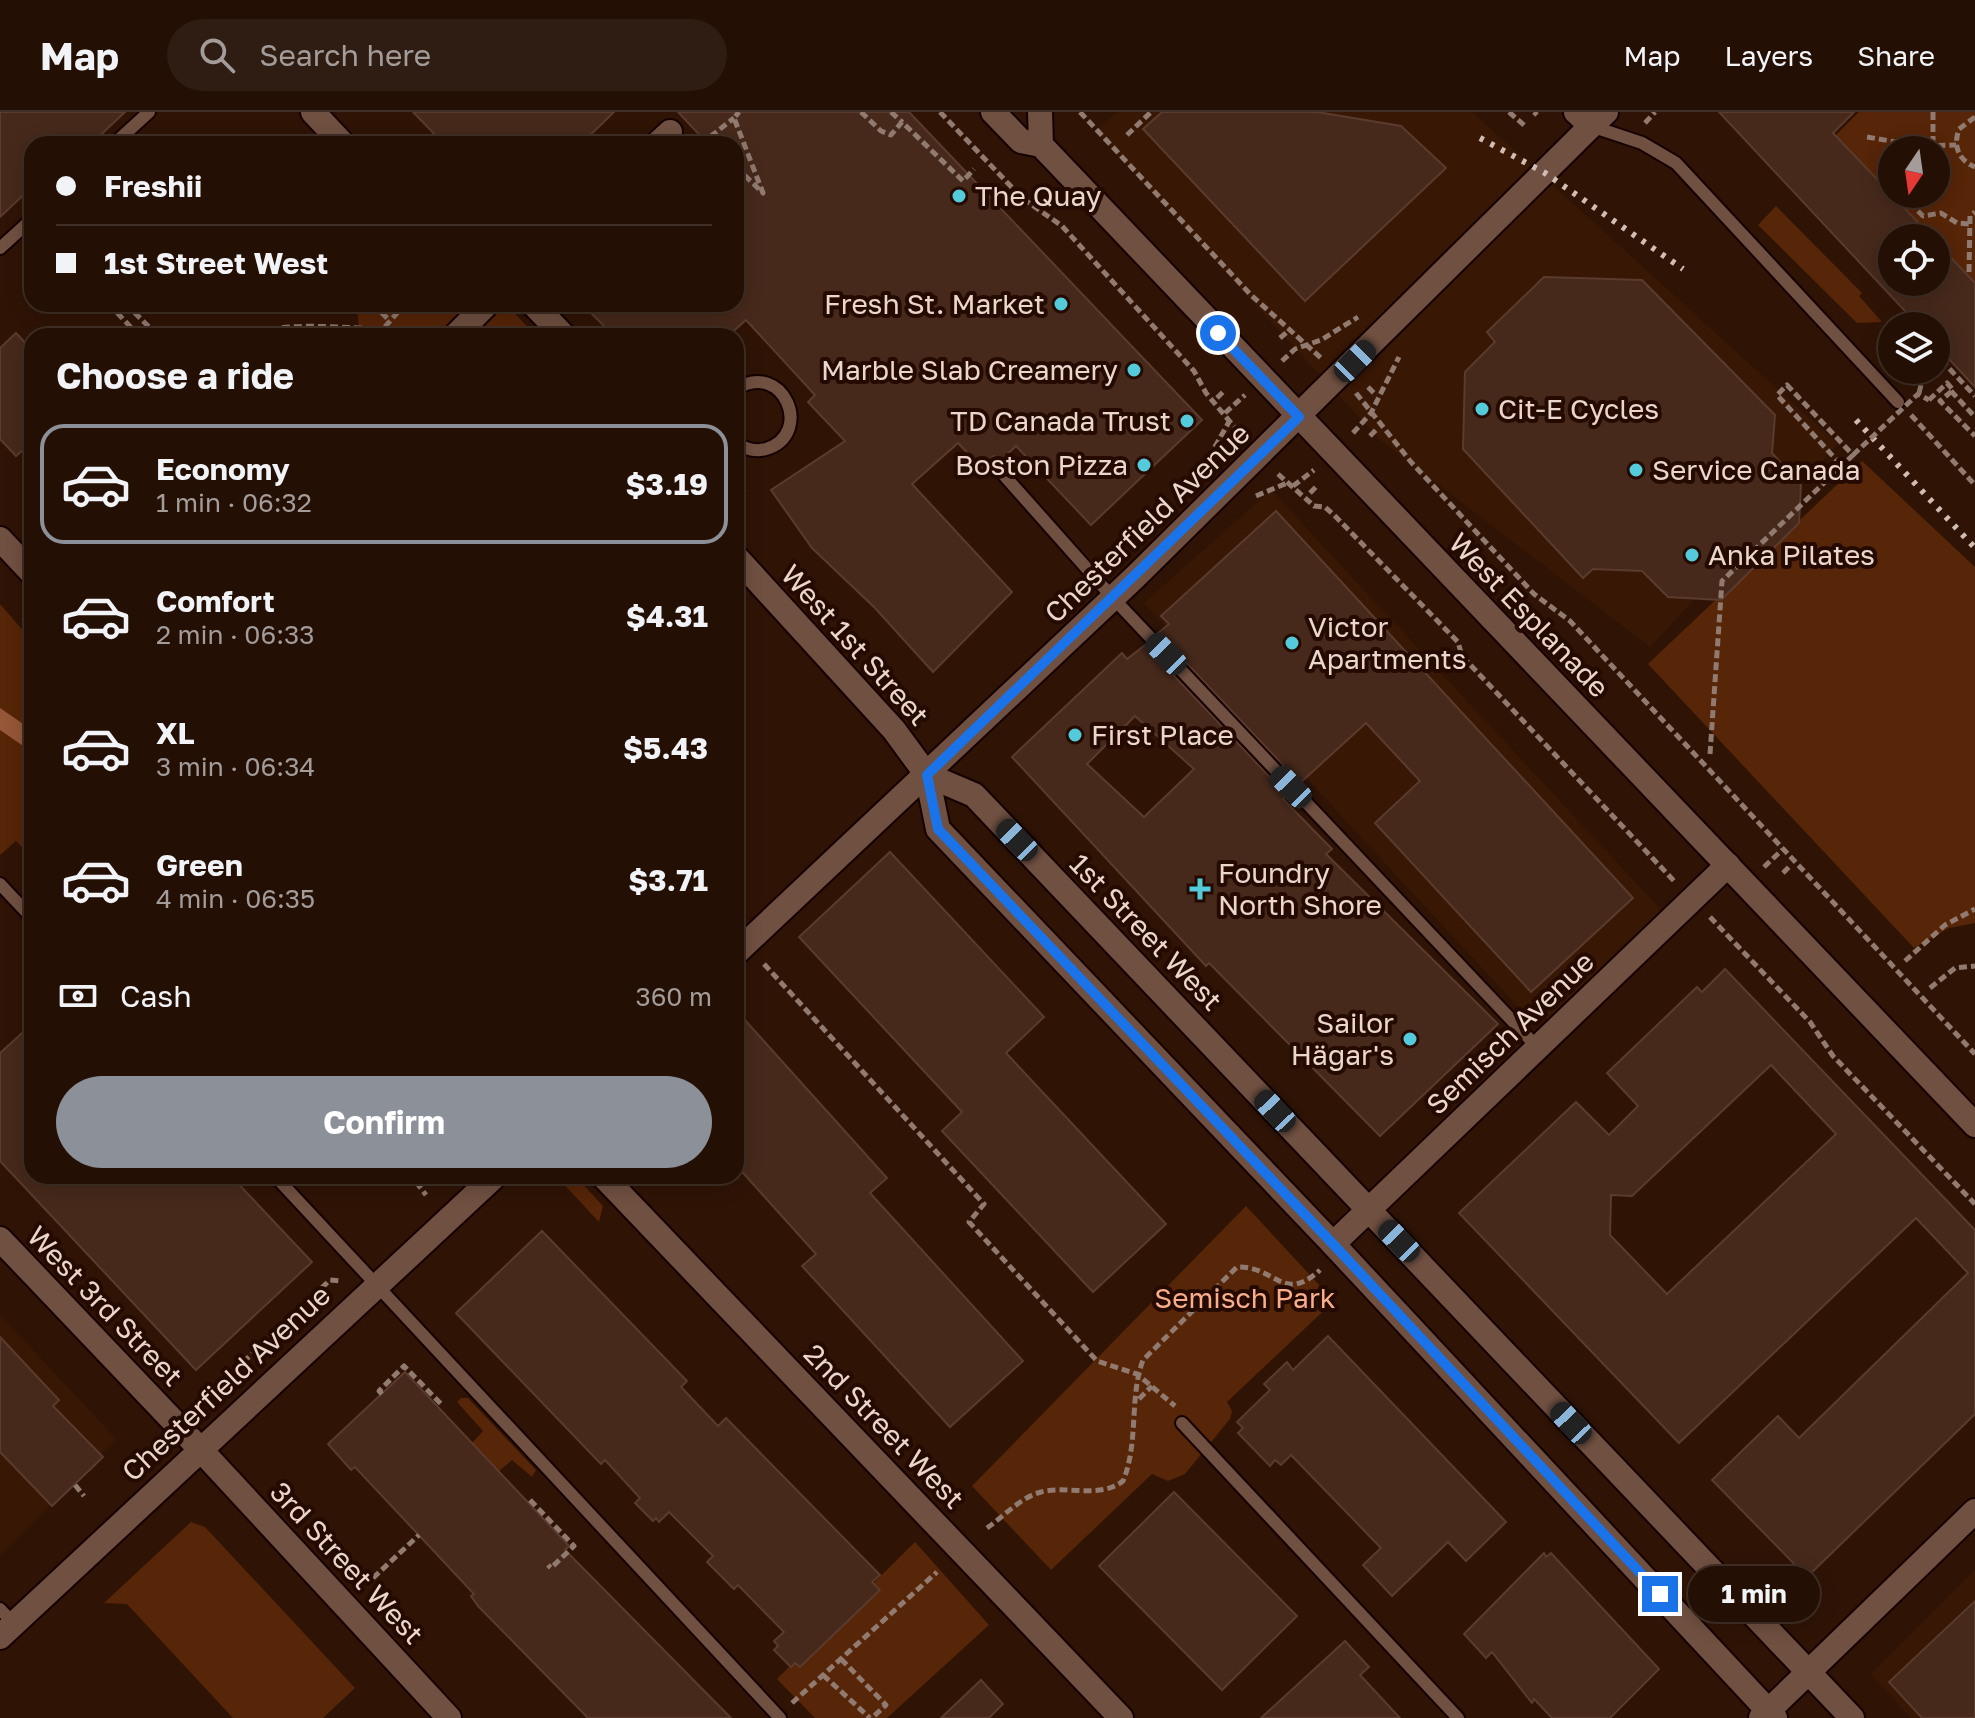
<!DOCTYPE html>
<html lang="en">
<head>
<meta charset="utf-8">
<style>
	:root { --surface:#230f04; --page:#2f1d13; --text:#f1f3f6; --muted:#a39c9a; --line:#402f26; --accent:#8c9099 }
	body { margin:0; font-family:"Golos Text",sans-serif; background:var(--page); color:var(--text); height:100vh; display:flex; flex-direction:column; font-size:30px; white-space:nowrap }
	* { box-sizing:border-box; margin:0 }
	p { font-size:26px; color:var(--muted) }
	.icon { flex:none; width:44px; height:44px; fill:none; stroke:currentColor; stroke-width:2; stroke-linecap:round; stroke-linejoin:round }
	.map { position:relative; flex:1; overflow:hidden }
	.details { position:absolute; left:24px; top:216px; width:720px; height:856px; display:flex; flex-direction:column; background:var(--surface); border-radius:24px; box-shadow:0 4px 20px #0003,0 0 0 2px var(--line) }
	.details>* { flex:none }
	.hud { position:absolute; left:24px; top:24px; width:720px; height:176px; border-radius:24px; box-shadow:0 4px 20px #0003,0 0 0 2px var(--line); display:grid; align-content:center; height:176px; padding:0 32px; background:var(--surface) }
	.needle { width:52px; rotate:193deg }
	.tools { position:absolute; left:1878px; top:24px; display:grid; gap:16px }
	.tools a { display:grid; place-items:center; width:72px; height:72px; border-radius:50%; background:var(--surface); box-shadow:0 4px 20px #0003,0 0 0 2px var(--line); font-size:40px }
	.end { position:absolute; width:36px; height:36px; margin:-18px; border:10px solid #1a73e8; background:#fff; box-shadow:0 0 0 4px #fff }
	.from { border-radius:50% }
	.bubble { position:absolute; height:56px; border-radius:28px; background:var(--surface); box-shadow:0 4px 20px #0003,0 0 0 2px var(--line); font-size:26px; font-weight:700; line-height:56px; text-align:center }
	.car { position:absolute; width:24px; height:48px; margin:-24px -12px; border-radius:10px; box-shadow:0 0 6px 2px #0007; background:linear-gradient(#222 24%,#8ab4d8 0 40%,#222 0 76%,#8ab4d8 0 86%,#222 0) }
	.hud b { display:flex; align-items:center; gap:28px; height:76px; font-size:30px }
	.hud b+b { border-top:2px solid var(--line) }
	.hud i { width:20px; height:20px; background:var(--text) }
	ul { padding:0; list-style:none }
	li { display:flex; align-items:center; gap:24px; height:120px; margin:0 16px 12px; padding:0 16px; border:4px solid transparent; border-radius:24px }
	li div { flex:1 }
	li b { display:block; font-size:30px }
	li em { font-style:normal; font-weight:700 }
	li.selected { border-color:var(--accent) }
	li>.icon { width:72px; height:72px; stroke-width:1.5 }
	h2 { padding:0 32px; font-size:36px; line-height:96px }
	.pay { display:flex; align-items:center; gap:20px; height:88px; padding:0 32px; font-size:30px }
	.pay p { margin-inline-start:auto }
	.primary-button { display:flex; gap:16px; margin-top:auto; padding:16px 32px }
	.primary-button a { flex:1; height:92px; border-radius:48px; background:var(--accent); color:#fff; font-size:32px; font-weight:700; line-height:92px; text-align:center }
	header { display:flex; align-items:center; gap:48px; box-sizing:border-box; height:112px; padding:0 40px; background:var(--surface); border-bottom:2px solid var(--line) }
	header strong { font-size:38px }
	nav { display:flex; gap:44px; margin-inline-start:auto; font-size:28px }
	.search { width:560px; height:72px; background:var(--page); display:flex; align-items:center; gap:20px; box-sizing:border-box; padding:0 28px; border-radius:44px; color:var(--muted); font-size:30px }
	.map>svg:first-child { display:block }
	.built { fill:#381705 }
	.green { fill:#572508; fill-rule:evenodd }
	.water { fill:#955737 }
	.building { fill:#46291b; stroke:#5a3b2d; stroke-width:2; fill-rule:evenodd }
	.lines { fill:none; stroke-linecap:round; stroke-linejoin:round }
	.lane-casing { stroke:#150100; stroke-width:16 }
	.street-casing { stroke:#150100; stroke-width:28 }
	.secondary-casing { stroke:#150100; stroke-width:28 }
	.path { stroke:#917a6f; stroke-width:5; stroke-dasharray:8 4; stroke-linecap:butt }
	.lane { stroke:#705041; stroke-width:12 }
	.street { stroke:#705041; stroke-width:24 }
	.secondary { stroke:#705041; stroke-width:24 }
	.rail { stroke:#d2bdb4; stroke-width:6; stroke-dasharray:4 8; stroke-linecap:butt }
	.path-bridge { stroke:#917a6f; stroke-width:5; stroke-dasharray:8 4; stroke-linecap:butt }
	.route { stroke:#1a73e8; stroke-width:10 }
	.poi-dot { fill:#53cbda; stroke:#240a01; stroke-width:3 }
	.labels { text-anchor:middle; stroke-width:8; stroke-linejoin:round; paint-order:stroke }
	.poi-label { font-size:28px; fill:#ead6cd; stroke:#240a01; text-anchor:start }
	.street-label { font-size:28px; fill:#ead6cd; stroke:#240a01 }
	.park-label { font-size:28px; fill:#f8ae8b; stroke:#240a01 }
</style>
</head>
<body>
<header>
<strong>Map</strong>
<div class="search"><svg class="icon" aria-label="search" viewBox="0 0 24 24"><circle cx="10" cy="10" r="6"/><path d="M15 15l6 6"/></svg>Search here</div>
<nav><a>Map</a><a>Layers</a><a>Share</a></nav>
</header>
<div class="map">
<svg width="1975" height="1606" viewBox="0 0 1975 1606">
	<rect width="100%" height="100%" fill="#2f1406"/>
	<g class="built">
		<path d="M 1118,0 L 1472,0 L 1838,332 L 1650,535 L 1379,327 L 1095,19 Z"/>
		<path d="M 1271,378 L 1662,799 L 1548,907 L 1521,898 L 1144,491 Z"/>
		<path d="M 0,1203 L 116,1327 L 0,1443 Z"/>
		<path d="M 1975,1458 L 1975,1606 L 1911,1606 L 1871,1562 Z"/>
	</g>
	<g class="green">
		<path d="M 1859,0 L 1975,0 L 1975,174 L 1936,132 L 1936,126 L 1931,126 L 1836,23 ZM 1892,38 L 1936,38 L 1936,82 L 1892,82 Z"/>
		<path d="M 1776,94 L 1862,181 L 1859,184 L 1882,210 L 1857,211 L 1758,113 Z"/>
		<path d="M 357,192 L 506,192 L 536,224 L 363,224 L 359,217 Z"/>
		<path d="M 1862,349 L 1975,455 L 1975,811 L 1949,816 L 1914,836 L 1648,552 Z"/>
		<path d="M 0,492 L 32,529 L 32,745 L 16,729 L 0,743 Z"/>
		<path d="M 564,1064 L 575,1064 L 603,1094 L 599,1110 L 560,1068 Z"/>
		<path d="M 1246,1094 L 1334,1189 L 1227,1290 L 1232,1299 L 1230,1307 L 1185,1362 L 1168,1369 L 1152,1362 L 1051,1458 L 972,1374 Z"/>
		<path d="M 461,1286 L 468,1286 L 536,1358 L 532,1365 L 512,1348 L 498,1360 L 472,1331 L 483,1319 L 457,1290 Z"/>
		<path d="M 191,1410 L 205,1415 L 355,1576 L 323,1606 L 233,1606 L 127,1492 L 104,1491 Z"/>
		<path d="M 915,1430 L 989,1513 L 887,1606 L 815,1606 L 777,1567 Z"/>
	</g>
	<path class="water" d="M 0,596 L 32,618 L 32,640 L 0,618 Z"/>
	<g class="building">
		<path d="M 0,0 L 125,0 L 91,32 L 32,32 L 32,75 L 0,105 Z"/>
		<path d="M 413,0 L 614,0 L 581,32 L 444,32 Z"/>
		<path d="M 678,0 L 909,0 L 1202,308 L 1091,413 L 1016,334 L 1002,347 L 994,344 L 989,347 L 987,361 L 958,331 L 912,372 L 1012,480 L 933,560 L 875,496 L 812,436 L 771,378 L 845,329 L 808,290 L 815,283 L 746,208 L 728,224 L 614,224 L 582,192 L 736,192 L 736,32 L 708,32 Z"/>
		<path d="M 1162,0 L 1317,0 L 1401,14 L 1446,56 L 1305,189 L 1143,17 Z"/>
		<path d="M 1719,0 L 1854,0 L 1833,21 L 1933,126 L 1892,126 L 1892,170 L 1936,170 L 1936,130 L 1975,171 L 1975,275 L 1936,233 L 1936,214 L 1919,214 Z"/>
		<path d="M 1544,165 L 1642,168 L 1775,303 L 1772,341 L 1801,373 L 1799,411 L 1721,488 L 1668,485 L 1642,459 L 1593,457 L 1583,466 L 1463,337 L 1465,260 L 1495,230 L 1487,220 Z"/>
		<path d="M 16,221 L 32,238 L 32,330 L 16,344 L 0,327 L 0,236 Z"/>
		<path d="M 1276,399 L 1633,786 L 1531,880 L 1375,711 L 1420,669 L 1366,611 L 1300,671 L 1158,521 L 1169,512 L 1161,504 Z"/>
		<path d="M 1145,533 L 1287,683 L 1283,687 L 1332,737 L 1326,742 L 1498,912 L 1380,1024 L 1209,851 L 1206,854 L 1012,645 L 1122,541 L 1127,547 ZM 1135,604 L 1194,657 L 1144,705 L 1087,652 Z"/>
		<path d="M 890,740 L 1044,905 L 1006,941 L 1166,1112 L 1093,1180 L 942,1019 L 962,1000 L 799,825 Z"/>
		<path d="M 1725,857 L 1975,1118 L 1975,1302 L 1807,1465 L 1712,1368 L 1778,1304 L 1799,1326 L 1968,1161 L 1916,1106 L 1679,1331 L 1459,1101 L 1576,990 L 1609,1023 L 1638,994 L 1607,961 L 1697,875 L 1702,880 ZM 1771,953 L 1836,1022 L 1667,1182 L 1610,1123 L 1611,1083 L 1632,1084 Z"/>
		<path d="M 736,898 L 887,1066 L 870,1081 L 1023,1249 L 950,1315 L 802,1154 L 816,1142 L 736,1053 Z"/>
		<path d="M 32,912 L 32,1064 L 231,1064 L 312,1150 L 196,1258 L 0,1049 L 0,941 Z"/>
		<path d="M 542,1119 L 687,1269 L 681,1275 L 718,1314 L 726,1306 L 880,1463 L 872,1470 L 880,1478 L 800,1555 L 795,1551 L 791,1555 L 774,1538 L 778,1534 L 774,1529 L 784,1520 L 738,1473 L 734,1477 L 707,1450 L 713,1444 L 669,1400 L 659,1410 L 656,1406 L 653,1409 L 635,1391 L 640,1386 L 605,1348 L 601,1352 L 456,1201 Z"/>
		<path d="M 1328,1224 L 1506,1410 L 1466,1449 L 1448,1430 L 1392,1484 L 1363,1453 L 1381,1436 L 1291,1343 L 1281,1353 L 1275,1348 L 1270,1354 L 1238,1321 L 1243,1316 L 1237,1310 L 1270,1278 L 1264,1272 L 1287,1250 L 1293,1258 Z"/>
		<path d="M 0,1225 L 59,1288 L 53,1294 L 103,1345 L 52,1394 L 0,1340 Z"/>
		<path d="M 405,1260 L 569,1434 L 565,1438 L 731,1606 L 588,1606 L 478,1494 L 471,1484 L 474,1482 L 355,1355 L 351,1358 L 328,1332 Z"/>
		<path d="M 1174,1380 L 1297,1504 L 1222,1578 L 1099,1454 Z"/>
		<path d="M 1544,1441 L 1546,1445 L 1551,1441 L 1659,1557 L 1610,1606 L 1552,1606 L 1534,1587 L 1532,1591 L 1492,1540 L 1486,1546 L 1464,1522 Z"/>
		<path d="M 1975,1489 L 1975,1606 L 1922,1606 L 1889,1570 Z"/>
		<path d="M 1345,1529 L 1369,1555 L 1360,1563 L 1400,1606 L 1261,1606 Z"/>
		<path d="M 981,1568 L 1003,1592 L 989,1606 L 941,1606 Z"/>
	</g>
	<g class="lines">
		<g class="lane-casing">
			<g id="lane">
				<path d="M 1591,14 L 1642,31 L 1676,51 L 1898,290"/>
				<path d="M 114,32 L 149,0"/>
				<path d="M 0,136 L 32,107"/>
				<path d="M 736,277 C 783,247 815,322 766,337 C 755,340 745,337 736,331"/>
				<path d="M 995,353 L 1113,486 L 1538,936"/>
				<path d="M 0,772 L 32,806"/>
				<path d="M 275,1064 L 780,1606"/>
				<path d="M 1182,1311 L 1458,1606"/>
				<path d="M 0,1497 L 14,1512"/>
			</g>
		</g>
		<g class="street-casing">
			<g id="street">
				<path d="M 313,0 L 343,32"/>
				<path d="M 1576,0 L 1591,14 L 1606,0"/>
				<path d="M 657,32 L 670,20"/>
				<path d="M 533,192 L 564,224"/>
				<path d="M 458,221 L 487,192"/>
				<path d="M 0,427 L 32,461"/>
				<path d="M 736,445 L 894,618 L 927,663 L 938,717 L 1333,1132 L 1775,1606"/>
				<path d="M 927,663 L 974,683 L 1852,1606"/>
				<path d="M 603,1064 L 1121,1606"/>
				<path d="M 1333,1132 L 1728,753"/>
				<path d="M 1761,1606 L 1975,1399"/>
			</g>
		</g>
		<g class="secondary-casing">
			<g id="secondary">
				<path d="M 993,0 L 1021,29 L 1041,33 L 1975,1013"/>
				<path d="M 1040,0 L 1041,33"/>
				<path d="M 736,841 L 1135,465 L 1591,14"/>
				<path d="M 0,1127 L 200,1337 L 449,1606"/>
				<path d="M 0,1525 L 495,1064"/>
			</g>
		</g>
		<g class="path">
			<path d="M 861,0 L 881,19 L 891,23 L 902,10 L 963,69 L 974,57"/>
			<path d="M 891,0 L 902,10"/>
			<path d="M 940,0 L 1022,86 L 1062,114 L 1194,259 L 1206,281 L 1241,323"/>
			<path d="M 1080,0 L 1251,183 L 1321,246"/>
			<path d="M 1509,0 L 1525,14"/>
			<path d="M 1534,0 L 1537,3"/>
			<path d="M 1933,0 L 1933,34"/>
			<path d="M 1975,5 L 1959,17 C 1953,34 1958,48 1975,55"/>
			<path d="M 1645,11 L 1655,0"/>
			<path d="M 1127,23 L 1151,0"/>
			<path d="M 1867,25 L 1919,34"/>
			<path d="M 701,32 L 734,6"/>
			<path d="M 1915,38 L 1919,34 L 1956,33"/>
			<path d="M 736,55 L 763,81 L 734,6 L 739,0"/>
			<path d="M 1892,59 L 1885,66 L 1892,73"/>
			<path d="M 1901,82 L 1923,104 L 1941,101 L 1957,111 L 1970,112"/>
			<path d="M 1969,160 L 1970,104 L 1975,100"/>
			<path d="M 109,192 L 139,224"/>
			<path d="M 126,192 L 158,224"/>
			<path d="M 373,192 L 390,209"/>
			<path d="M 247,224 C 282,210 324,215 361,216 L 368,224"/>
			<path d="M 377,224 L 405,192"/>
			<path d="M 1280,226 L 1287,220"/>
			<path d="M 1282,249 L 1295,237 L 1321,228 L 1358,205"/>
			<path d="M 1368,275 L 1376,283"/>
			<path d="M 1951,279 L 1975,305"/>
			<path d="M 1356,281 L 1411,350 L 1534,482 L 1570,509 L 1975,942"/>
			<path d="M 1919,281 L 1921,273 L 1944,251 L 1975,284"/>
			<path d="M 1217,286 L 1224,279"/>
			<path d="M 1929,288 L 1947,271 L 1953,278 L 1940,289 L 1975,324"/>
			<path d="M 1225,301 L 1245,283"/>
			<path d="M 1911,303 L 1975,373"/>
			<path d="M 1353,321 L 1371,301 L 1399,245"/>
			<path d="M 1370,324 L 1377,317"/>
			<path d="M 1203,356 L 1230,308"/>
			<path d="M 1278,362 L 1314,394 L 1325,395 L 1334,403 L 1458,530 L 1462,544 L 1675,770"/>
			<path d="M 1293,374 L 1314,358"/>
			<path d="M 1310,381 L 1316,375"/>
			<path d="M 1256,384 L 1287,371"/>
			<path d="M 736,385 L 745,377"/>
			<path d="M 1710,642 L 1722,469 L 1853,343 L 1787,273 L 1777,283 L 1842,354"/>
			<path d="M 1764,755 L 1782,738"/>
			<path d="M 1783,761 L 1790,754"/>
			<path d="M 1710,805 L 1810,910 L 1833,944 L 1975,1092"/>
			<path d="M 1905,849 L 1945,813 L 1975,797"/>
			<path d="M 764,852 L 984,1092 L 969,1110 L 1097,1249 L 1137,1262 L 1175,1294"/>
			<path d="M 1930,876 L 1955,856 L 1975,854"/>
			<path d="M 416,1070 L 426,1083"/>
			<path d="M 382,1282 L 379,1279 L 404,1254 L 442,1293"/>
			<path d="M 214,1287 L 219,1273 L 330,1168 L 341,1169"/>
			<path d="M 1139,1287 L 1152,1274"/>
			<path d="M 75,1373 L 84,1384"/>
			<path d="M 530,1388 L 574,1434 L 551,1456 L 548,1453"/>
			<path d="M 987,1416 C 1003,1405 1021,1385 1041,1380 C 1066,1373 1101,1387 1123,1369 C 1139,1331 1129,1285 1143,1248 L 1237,1155 C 1276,1154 1283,1192 1320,1158"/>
			<path d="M 373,1466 L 419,1423"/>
			<path d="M 841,1547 L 886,1593 L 872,1606"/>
			<path d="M 823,1563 L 870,1606"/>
			<path d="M 792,1591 L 937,1460"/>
		</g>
		<use href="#lane" class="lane"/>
		<use href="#street" class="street"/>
		<use href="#secondary" class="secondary"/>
		<g class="rail">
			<path d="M 1480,26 L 1545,61 L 1683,157"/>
			<path d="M 1856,308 L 1975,436"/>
		</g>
		<path class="path-bridge" d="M 1853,343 L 1918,282 L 1929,288"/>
	</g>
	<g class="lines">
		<path class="route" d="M 1218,221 L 1299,305 L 927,663 L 938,717 L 1333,1132 L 1660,1482"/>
	</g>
	<g class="poi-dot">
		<circle cx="959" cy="84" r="8"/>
		<circle cx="1061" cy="192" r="8"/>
		<circle cx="1134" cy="258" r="8"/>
		<circle cx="1482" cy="297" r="8"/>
		<circle cx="1187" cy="309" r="8"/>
		<circle cx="1144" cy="353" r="8"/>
		<circle cx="1636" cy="358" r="8"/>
		<circle cx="1692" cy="443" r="8"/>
		<circle cx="1292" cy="531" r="8"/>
		<circle cx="1075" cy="623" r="8"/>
		<path d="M1196 765h8v8h8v8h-8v8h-8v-8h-8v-8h8z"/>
		<circle cx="1410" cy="927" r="8"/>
	</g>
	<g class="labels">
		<g class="poi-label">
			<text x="975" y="94">The Quay</text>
			<text x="1045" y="202" text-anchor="end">Fresh St. Market</text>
			<text x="1118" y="268" text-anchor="end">Marble Slab Creamery</text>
			<text x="1498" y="307">Cit-E Cycles</text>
			<text x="1171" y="319" text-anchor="end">TD Canada Trust</text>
			<text x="1128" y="363" text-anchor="end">Boston Pizza</text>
			<text x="1652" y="368">Service Canada</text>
			<text x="1708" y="453">Anka Pilates</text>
			<text x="1308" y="525">Victor<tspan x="1308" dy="32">Apartments</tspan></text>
			<text x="1091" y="633">First Place</text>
			<text x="1218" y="771">Foundry<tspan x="1218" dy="32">North Shore</tspan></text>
			<text x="1394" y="921" text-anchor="end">Sailor<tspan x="1394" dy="32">Hägar's</tspan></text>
		</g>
		<g class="street-label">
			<text transform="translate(1147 411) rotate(-44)" y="10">Chesterfield Avenue</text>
			<text transform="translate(1529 503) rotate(46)" y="10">West Esplanade</text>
			<text transform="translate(855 533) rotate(48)" y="10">West 1st Street</text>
			<text transform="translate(1146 820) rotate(46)" y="10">1st Street West</text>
			<text transform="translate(1510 921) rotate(-44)" y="10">Semisch Avenue</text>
			<text transform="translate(105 1194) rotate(46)" y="10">West 3rd Street</text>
			<text transform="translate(226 1271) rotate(-43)" y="10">Chesterfield Avenue</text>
			<text transform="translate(884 1314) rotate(46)" y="10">2nd Street West</text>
			<text transform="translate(347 1451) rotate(47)" y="10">3rd Street West</text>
		</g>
		<g class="park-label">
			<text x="1245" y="1196">Semisch Park</text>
		</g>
	</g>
</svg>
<div class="tools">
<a><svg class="needle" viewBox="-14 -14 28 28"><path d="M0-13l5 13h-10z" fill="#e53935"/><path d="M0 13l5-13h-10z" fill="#a39c9a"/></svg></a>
<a><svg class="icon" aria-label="locate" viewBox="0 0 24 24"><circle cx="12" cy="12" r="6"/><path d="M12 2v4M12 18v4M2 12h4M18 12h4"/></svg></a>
<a><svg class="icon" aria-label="layers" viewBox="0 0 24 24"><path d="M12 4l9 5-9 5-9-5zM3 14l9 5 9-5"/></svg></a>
</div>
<i class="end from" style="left:1218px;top:221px"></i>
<i class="end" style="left:1660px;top:1482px"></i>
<div class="bubble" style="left:1688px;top:1454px;width:132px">1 min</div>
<i class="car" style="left:1355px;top:249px;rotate:45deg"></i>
<i class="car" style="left:1166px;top:542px;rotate:316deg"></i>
<i class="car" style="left:1291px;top:675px;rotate:316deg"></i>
<i class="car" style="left:1017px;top:728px;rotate:316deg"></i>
<i class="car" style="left:1275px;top:999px;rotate:317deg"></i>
<i class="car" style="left:1399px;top:1129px;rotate:316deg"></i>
<i class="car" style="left:1571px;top:1311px;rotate:317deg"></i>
<div class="hud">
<b><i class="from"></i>Freshii</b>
<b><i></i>1st Street West</b>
</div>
<section class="details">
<h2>Choose a ride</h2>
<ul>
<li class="selected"><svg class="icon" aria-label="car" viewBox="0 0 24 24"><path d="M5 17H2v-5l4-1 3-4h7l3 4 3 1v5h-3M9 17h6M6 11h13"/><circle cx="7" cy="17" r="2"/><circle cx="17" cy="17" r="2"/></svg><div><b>Economy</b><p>1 min · 06:32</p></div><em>$3.19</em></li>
<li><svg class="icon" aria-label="car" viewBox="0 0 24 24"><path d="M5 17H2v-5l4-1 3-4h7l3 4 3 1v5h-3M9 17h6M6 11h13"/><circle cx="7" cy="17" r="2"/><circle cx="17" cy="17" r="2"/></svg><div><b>Comfort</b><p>2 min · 06:33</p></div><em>$4.31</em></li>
<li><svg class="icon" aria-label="car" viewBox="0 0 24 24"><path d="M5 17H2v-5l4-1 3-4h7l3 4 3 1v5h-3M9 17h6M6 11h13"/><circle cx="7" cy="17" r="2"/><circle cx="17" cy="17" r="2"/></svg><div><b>XL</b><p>3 min · 06:34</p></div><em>$5.43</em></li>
<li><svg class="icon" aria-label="car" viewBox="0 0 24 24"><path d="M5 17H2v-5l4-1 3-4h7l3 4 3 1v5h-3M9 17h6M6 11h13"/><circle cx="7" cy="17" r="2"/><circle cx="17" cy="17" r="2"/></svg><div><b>Green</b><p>4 min · 06:35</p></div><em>$3.71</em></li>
</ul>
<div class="pay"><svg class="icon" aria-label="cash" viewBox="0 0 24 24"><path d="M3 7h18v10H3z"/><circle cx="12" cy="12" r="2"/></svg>Cash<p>360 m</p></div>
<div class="primary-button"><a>Confirm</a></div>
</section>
</div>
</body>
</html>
